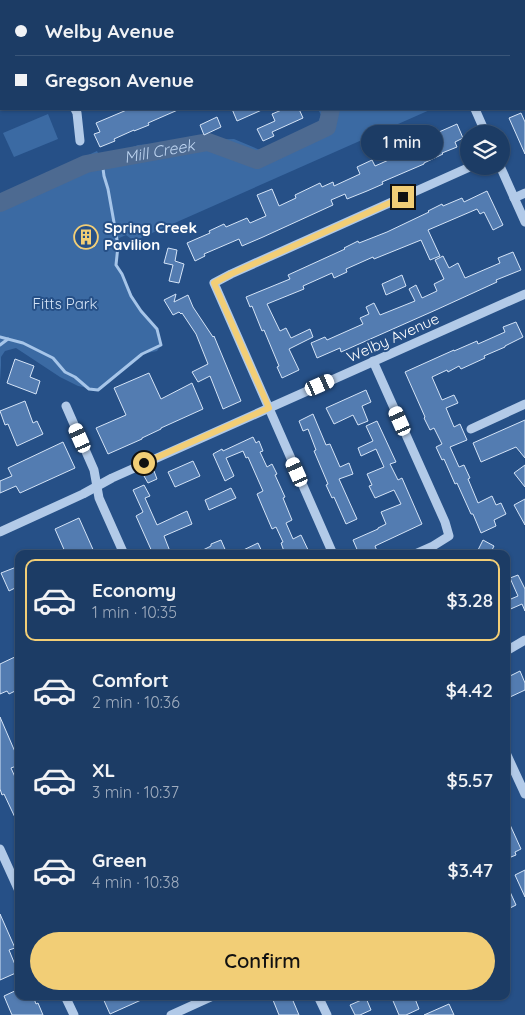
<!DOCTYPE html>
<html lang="en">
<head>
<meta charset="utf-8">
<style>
	:root { --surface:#1c3c65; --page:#29476e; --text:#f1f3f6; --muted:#a0adbf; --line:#3a5679; --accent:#f2ce76 }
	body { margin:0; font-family:Quicksand,sans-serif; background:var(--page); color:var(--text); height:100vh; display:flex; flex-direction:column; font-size:19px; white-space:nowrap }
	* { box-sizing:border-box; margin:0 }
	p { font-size:16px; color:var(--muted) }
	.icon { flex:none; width:28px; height:28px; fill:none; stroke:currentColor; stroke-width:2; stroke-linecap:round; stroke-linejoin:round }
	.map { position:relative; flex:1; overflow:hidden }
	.panel { position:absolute; left:15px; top:550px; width:495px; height:450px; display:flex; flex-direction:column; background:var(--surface); border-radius:10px; box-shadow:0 1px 4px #0004,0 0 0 1px var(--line) }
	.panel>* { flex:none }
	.guide { position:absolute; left:0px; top:0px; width:525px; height:110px; box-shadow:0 1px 4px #0004,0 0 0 1px var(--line); display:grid; align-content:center; height:110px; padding:0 15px; background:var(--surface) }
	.buttons { position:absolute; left:460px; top:125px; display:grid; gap:10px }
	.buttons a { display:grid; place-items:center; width:50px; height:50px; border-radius:50%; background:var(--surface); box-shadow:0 1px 4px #0004,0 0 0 1px var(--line); font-size:25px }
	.end { position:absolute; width:22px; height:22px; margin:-11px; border:6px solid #f2ce76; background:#111; box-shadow:0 0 0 2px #111 }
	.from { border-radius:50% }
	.bubble { position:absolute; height:35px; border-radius:18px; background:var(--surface); box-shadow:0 1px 4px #0004,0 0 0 1px var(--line); font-size:16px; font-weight:600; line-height:35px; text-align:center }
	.car { position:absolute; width:15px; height:30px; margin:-15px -8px; border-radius:6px; box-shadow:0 0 4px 1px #0007; background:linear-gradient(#fff 24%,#345 0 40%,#fff 0 76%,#345 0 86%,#fff 0) }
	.guide b { display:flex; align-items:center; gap:18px; height:48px; font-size:19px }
	.guide b+b { border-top:1px solid var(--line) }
	.guide i { width:12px; height:12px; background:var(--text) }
	ul { padding:9px 0 0; list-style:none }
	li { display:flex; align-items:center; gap:15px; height:82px; margin:0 10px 8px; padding:0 5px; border:2px solid transparent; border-radius:10px }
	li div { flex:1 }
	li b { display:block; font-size:19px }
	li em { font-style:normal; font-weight:600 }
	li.selected { border-color:var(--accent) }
	li>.icon { width:45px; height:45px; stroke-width:1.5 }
	.action { display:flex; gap:10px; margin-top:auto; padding:10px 15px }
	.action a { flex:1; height:58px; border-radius:30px; background:var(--accent); color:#111; font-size:20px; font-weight:600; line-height:58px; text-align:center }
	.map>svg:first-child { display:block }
	.green { fill:#3b6aa3 }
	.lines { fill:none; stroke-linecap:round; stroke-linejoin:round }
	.stream { stroke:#a6c5e9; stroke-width:3 }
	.river { stroke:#4d6a91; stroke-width:18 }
	.building { fill:#537cb1; stroke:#d5e4f7 }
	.minor { stroke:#b2cae8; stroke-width:9 }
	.route { stroke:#f2ce76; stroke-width:6 }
	.labels { text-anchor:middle; stroke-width:4; stroke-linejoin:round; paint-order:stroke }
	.poi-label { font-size:15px; font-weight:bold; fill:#fff; stroke:#265087; text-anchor:start }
	.park-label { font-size:15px; fill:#d5e4f7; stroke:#265087 }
	.street-label { font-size:15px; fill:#fff; stroke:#265087 }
	.water-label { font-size:16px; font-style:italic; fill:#bdd4f0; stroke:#265087 }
</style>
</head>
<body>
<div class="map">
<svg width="525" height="1015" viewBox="0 0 525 1015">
	<rect width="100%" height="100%" fill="#265087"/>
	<g class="green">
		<path d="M 318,109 L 432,109 L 134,241 L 126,235 L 117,239 L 116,265 L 141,311 L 157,329 L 161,345 L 157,351 L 142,354 L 98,390 L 78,386 L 60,377 L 16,348 L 5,351 L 1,357 L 1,366 L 0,381 L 0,195 L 97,151 L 101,159 L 138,145 L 188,141 L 200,136 L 202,140 L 234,139 L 260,150 L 317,125 L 321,115 Z"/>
		<path d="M 48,114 L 58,139 L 14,157 L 3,133 Z"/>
	</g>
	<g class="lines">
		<g class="stream">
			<path d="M 0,337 L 23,343 L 53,358 L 65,372 L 75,377 L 89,389 L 98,390 L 142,354 L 161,345 L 157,329 L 141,311 L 131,296 L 122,274 L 116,265 L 118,246 L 115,228 L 108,189 L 104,176 L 102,161"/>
			<path d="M 0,345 L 8,339"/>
		</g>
		<g class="river">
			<path d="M 524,57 L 525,56"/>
			<path id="s1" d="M 0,203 L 86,164 L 208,142 L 257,160 L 327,127 L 331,109"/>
		</g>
	</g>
	<g class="building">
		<path d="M 129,109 L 180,109 L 148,123 L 149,125 L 134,131 L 134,130 L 114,139 L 115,141 L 100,147 L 94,134 L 100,132 L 96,123 Z"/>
		<path d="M 232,109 L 264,109 L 237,121 Z"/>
		<path d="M 284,109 L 299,109 L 303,118 L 272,132 L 274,136 L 263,141 L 257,129 L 275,121 L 272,114 Z"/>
		<path d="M 521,113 L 525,122 L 525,154 L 509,118 Z"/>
		<path d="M 217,117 L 221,127 L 204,135 L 200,125 Z"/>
		<path d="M 457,124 L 463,138 L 455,142 L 457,147 L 442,153 L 443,154 L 424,163 L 424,164 L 382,182 L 383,184 L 367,191 L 347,199 L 345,194 L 331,200 L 333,205 L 263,237 L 242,246 L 239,239 L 204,254 L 205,256 L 195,261 L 187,243 L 210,233 L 209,231 L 224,224 L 226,227 L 247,218 L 250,223 L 266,216 L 257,195 L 272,189 L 279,206 L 296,198 L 295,195 L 320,183 L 322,187 L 333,182 L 334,186 L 360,174 L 357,167 L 372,160 L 375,166 L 423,145 L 421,140 Z"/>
		<path d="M 487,191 L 503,225 L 493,230 L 484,212 L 480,214 L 477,209 L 428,230 L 440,256 L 430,260 L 421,240 L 374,259 L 373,257 L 346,269 L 347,272 L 334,278 L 332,273 L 303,286 L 304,289 L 267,304 L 280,331 L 286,328 L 291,338 L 310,329 L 313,337 L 289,349 L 299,370 L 282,378 L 277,367 L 279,366 L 264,330 L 262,331 L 252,306 L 250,307 L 246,297 L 290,279 L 288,275 L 345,249 L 344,248 L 358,241 L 359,243 L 387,232 L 429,212 L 428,211 L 442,204 L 443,206 L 462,198 L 464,202 Z"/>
		<path d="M 93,227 L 95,246 L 80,248 L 78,228 Z"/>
		<path d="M 168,248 L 177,250 L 175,261 L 184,264 L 179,283 L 169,281 L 173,265 L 164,263 Z"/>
		<path d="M 513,252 L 521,270 L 496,280 L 497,282 L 438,309 L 341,352 L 340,348 L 317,358 L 311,343 L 325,337 L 327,340 L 363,324 L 360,318 L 369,314 L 366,307 L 374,303 L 380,315 L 415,301 L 409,289 L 416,285 L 422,298 L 437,291 L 434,284 L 444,279 L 435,260 L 443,256 L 449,268 L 458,263 L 465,278 L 500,263 L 498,258 Z"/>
		<path d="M 402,275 L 406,286 L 386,295 L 382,284 Z"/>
		<path d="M 176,294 L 174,302 L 188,295 L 193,307 L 213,337 L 214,336 L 241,401 L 223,409 L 210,376 L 198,382 L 192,372 L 208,364 L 196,334 L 182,313 L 181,314 L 179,312 L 173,315 L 164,300 Z"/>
		<path d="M 516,322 L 523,337 L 505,346 L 505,347 L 484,356 L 485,358 L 461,369 L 459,366 L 448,372 L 447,370 L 432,377 L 442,400 L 454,395 L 458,403 L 446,408 L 454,427 L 460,424 L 467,440 L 450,447 L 459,467 L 464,465 L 470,478 L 468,479 L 478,503 L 492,496 L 496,505 L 501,503 L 506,514 L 494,520 L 496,526 L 481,533 L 473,514 L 471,514 L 457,483 L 455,484 L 444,459 L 442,460 L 436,447 L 442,444 L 434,428 L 430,430 L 424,418 L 425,417 L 405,372 L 454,350 L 454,351 L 477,341 L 478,344 L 505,332 L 503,327 Z"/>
		<path d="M 15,359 L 34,366 L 30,377 L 40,381 L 36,394 L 7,383 Z"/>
		<path d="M 149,373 L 161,399 L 192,383 L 203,409 L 161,428 L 161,429 L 142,438 L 142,439 L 108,454 L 96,428 L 126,415 L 114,388 Z"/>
		<path d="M 366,390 L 371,402 L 362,406 L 368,421 L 358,425 L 353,415 L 334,424 L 326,408 Z"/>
		<path d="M 25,401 L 33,423 L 37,421 L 43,434 L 17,446 L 8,424 L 5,425 L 0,411 Z"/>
		<path d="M 313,414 L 326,445 L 330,444 L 340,467 L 349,463 L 353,474 L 339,479 L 357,519 L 346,524 L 334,497 L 332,498 L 326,485 L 328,484 L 314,451 L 316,450 L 308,429 L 303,431 L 299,421 Z"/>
		<path d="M 525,420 L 525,458 L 516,447 L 481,462 L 473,443 Z"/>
		<path d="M 377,421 L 396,462 L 390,464 L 398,480 L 402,478 L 422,524 L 375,546 L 377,551 L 370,554 L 359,554 L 353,540 L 378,529 L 378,528 L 386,524 L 381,512 L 401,504 L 394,490 L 375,498 L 369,486 L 372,485 L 367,474 L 384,467 L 376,449 L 361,456 L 358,448 L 373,441 L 366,426 Z"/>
		<path d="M 253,437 L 256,443 L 259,441 L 263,451 L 260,452 L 267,467 L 272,464 L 277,474 L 275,475 L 285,497 L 283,498 L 292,520 L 286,523 L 293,539 L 301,535 L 310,554 L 285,554 L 281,543 L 283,542 L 276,527 L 272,529 L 257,494 L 263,491 L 248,457 L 246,458 L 243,451 L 226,458 L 234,476 L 225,481 L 213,454 L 222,449 L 223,451 Z"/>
		<path d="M 63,442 L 75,468 L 20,493 L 16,486 L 0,493 L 0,481 L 12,476 L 8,468 Z"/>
		<path d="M 193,461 L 200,476 L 175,487 L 168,472 Z"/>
		<path d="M 525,465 L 525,487 L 514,473 Z"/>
		<path d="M 154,471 L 157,479 L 148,483 L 144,476 Z"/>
		<path d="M 144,485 L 150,496 L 145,498 L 157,525 L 187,511 L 192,524 L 164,536 L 171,554 L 153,554 L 136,516 L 143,512 L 133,490 Z"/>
		<path d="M 231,488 L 236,498 L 209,510 L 205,500 Z"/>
		<path d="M 525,499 L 525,525 L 514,505 Z"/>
		<path d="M 79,518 L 95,554 L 66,554 L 55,529 Z"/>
		<path d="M 221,540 L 227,554 L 195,554 L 211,546 L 211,544 Z"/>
		<path d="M 483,540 L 494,546 L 490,554 L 476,554 Z"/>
		<path d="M 258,543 L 263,554 L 235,554 Z"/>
		<path d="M 19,566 L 19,586 L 9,591 L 1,573 Z"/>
		<path d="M 518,575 L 525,589 L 525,611 L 522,604 L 506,611 L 506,601 L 518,596 L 510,578 Z"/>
		<path d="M 19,655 L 19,689 L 9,694 L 7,691 L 0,694 L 0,664 Z"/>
		<path d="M 520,671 L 525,683 L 525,690 L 510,697 L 506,689 L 506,684 L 510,682 L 508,677 Z"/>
		<path d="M 0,717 L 19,761 L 19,765 L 11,768 L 19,786 L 19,826 L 4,794 L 2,795 L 0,789 Z"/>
		<path d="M 506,816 L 521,849 L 515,852 L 516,855 L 506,859 Z"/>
		<path d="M 525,870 L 525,897 L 515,875 Z"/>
		<path d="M 506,883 L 516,905 L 506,910 Z"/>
		<path d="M 0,914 L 15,948 L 9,950 L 18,972 L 0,980 Z"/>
		<path d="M 19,989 L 19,996 L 33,996 L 36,1004 L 38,1003 L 43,1015 L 12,1015 L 4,996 Z"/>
		<path d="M 102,996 L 150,996 L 110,1014 Z"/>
		<path d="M 281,996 L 291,996 L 299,1015 L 279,1015 L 273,1000 Z"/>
		<path d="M 391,996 L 414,996 L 419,1009 L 406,1015 L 399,1015 Z"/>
		<path d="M 366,998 L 371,1010 L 360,1015 L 355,1015 L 350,1005 Z"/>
		<path d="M 449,1004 L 454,1015 L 424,1015 Z"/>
	</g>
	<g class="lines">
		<g class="minor">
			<path d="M 428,0 L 428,1"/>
			<path d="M 26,1 L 27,1"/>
			<path d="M 380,1 L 383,0"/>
			<path d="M 510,1 L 513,0"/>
			<path d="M 0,13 L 1,12"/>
			<path d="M 75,109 L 77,113 L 80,141"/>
			<path d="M 475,109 L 486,134"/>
			<path d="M 500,166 L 525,222"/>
			<path d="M 514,198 L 525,193"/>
			<path d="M 373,361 L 445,522 L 449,536 L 433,546 L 415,554"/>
			<path d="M 66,406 L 94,470 L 99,498 L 124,554"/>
			<path d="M 471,429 L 525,404"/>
			<path d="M 0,532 L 83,494 L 112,478 L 525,294"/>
			<path d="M 333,554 L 214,283 L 231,274 L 472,166"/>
			<path d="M 506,651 L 525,640"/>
			<path d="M 506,753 L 525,794"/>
			<path d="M 0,849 L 19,891"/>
			<path d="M 65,996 L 74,1015"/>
			<path d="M 318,996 L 327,1015"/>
			<path d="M 171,1015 L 213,996"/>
		</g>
	</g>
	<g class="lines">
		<path class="route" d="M 144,463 L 269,408 L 214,283 L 231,274 L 403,197"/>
	</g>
	<defs>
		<g id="building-ring" transform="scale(1.25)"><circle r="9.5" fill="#265087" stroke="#f2ce76" stroke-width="1.5"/><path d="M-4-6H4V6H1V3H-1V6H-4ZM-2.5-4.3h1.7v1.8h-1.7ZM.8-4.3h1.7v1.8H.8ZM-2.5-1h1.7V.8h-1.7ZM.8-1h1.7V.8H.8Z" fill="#f2ce76"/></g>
	</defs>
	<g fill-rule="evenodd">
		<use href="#building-ring" x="86" y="237"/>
	</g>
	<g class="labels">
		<g class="poi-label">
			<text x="104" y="233">Spring Creek<tspan x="104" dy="17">Pavilion</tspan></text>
		</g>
		<g class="park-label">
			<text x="65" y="309">Fitts Park</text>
		</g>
		<g class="street-label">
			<text transform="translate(393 338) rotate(-24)" y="5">Welby Avenue</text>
		</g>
		<g class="water-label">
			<text dy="6" stroke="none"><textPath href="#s1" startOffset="169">Mill Creek</textPath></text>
		</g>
	</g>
</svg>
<div class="buttons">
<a><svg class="icon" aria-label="layers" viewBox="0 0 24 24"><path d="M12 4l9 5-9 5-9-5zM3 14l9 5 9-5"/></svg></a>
</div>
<i class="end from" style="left:144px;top:463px"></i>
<i class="end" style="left:403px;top:197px"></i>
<div class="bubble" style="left:361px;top:125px;width:82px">1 min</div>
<i class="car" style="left:320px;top:385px;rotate:66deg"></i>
<i class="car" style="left:400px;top:421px;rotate:336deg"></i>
<i class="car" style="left:80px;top:438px;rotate:336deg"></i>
<i class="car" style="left:297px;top:472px;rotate:336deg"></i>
<div class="guide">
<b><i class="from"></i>Welby Avenue</b>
<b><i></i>Gregson Avenue</b>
</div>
<section class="panel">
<ul>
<li class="selected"><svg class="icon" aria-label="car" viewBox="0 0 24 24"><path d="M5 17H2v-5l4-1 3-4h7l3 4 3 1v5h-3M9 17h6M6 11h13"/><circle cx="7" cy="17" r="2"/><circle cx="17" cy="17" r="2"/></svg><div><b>Economy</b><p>1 min · 10:35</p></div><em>$3.28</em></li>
<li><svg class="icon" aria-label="car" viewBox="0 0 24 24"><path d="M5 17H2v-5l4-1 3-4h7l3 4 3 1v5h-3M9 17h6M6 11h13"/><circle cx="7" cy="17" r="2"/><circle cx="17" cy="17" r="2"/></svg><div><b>Comfort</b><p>2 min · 10:36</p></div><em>$4.42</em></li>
<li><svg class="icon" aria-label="car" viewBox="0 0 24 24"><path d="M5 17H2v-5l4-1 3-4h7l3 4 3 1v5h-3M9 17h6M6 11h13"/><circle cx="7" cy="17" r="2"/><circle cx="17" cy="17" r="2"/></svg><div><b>XL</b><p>3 min · 10:37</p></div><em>$5.57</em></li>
<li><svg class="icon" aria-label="car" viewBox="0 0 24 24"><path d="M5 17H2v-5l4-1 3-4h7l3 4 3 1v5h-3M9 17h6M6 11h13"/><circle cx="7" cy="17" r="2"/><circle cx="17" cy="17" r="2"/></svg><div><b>Green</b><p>4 min · 10:38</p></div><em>$3.47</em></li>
</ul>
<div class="action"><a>Confirm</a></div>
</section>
</div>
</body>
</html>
